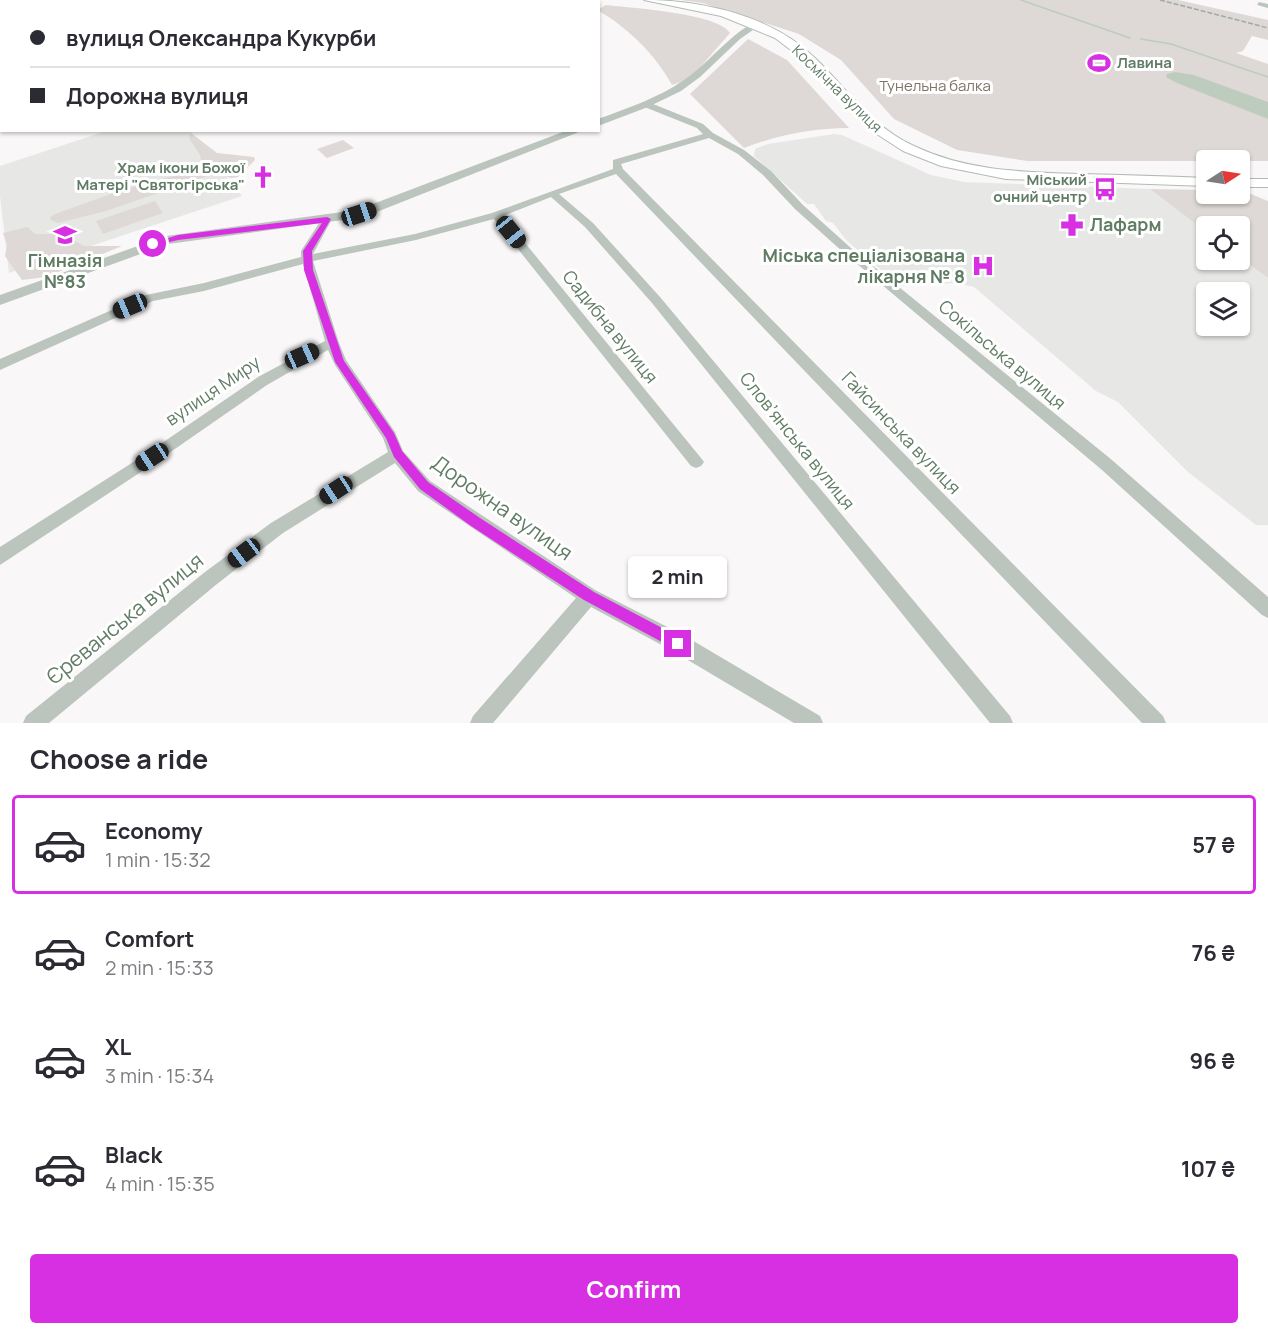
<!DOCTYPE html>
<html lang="en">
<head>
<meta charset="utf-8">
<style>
	:root { --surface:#fff; --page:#f7f7f7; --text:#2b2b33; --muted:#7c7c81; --line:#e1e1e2; --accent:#d72fe2 }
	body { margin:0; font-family:Manrope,sans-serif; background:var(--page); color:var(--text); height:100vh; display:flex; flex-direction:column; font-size:22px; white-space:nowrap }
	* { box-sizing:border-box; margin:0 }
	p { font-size:20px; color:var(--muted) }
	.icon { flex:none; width:33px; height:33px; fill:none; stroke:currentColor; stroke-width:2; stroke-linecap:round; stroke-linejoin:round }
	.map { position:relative; height:723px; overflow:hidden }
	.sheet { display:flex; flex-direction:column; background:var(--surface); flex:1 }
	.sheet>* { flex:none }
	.guide { position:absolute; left:0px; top:0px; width:600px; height:132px; box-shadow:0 2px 4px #0004; display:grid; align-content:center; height:132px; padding:0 30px; background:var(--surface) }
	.needle { width:39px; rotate:78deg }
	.controls { position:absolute; left:1196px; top:150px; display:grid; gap:12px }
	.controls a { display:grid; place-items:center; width:54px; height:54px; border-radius:6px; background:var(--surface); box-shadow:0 2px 4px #0004; font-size:30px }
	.end { position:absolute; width:27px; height:27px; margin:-14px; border:8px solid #d72fe2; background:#fff; box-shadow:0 0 0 3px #fff }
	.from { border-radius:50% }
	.bubble { position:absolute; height:42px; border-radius:6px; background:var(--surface); box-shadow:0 2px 4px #0004; font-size:20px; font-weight:700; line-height:42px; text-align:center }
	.car { position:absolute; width:18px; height:36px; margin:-18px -9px; border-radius:8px; box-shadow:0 0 4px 2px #0007; background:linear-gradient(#222 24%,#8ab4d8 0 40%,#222 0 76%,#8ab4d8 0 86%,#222 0) }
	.guide b { display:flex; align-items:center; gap:21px; height:57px; font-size:22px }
	.guide b+b { border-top:2px solid var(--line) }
	.guide i { width:15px; height:15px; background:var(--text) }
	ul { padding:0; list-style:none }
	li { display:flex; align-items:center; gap:18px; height:99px; margin:0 12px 9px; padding:0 18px; border:3px solid transparent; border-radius:6px }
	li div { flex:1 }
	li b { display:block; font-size:22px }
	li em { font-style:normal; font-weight:700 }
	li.current { border-color:var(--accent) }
	li>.icon { width:54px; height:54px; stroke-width:1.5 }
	h2 { padding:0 30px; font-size:27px; line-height:72px }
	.button { display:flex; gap:12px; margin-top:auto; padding:12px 30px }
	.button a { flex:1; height:69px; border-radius:6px; background:var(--accent); color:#fff; font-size:24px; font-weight:700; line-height:69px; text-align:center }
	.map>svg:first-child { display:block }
	.built { fill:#e7e8e6; fill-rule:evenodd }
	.green { fill:#ded9d6 }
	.water { fill:#bdccbd }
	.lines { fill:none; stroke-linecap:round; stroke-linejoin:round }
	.stream { stroke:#bdccbd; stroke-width:1.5 }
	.secondary-casing { stroke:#b0bcb2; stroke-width:2 }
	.minor { fill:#bbc5bd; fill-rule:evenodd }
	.tertiary { fill:#bbc5bd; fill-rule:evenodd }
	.secondary { fill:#fff; fill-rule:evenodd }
	.rail { stroke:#9eaca0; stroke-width:1.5; stroke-dasharray:5 2; stroke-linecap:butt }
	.route { fill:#d72fe2 }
	.labels { text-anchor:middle; stroke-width:6; stroke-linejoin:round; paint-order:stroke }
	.far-poi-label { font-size:15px; font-weight:bold; fill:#607c64; stroke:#fff; text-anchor:end }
	.far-park-label { font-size:15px; fill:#7f7368; stroke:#fff }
	.far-street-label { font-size:15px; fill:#607c64; stroke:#fff }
	.poi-label { font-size:18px; font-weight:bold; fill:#607c64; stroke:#fff; text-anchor:start }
	.street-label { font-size:18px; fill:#607c64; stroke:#fff }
	.near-street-label { font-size:21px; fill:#607c64; stroke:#fff }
</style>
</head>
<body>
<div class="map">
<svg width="1268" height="723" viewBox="0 0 1268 723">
	<rect width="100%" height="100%" fill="#f9f7f8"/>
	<g class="built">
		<path d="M 106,131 L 189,131 L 242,196 L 9,273 L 0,196 L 0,166 Z"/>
		<path d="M 834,134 L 842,135 L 931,175 L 964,182 L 1150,189 L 1206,232 L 1206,260 L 1239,260 L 1239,257 L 1268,278 L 1268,525 L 1256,525 L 1188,472 L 1118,402 L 1096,391 L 974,287 L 957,283 L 900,286 L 847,241 L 833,223 L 826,221 L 814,204 L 807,204 L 754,156 L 755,149 L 768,144 ZM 1206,292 L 1239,292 L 1239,326 L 1206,326 Z"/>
	</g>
	<g class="green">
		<path d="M 681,0 L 1178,0 L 1268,20 L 1268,40 L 1252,36 L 1243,51 L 1236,53 L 1268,64 L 1268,161 L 1027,161 L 957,150 L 894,119 L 841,60 L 799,34 L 703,3 Z"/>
		<path d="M 606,5 C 631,8 718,13 730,33 L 690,79 L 672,85 C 655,54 629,29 599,11 L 599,9 Z"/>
		<path d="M 748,39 L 787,60 L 849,128 C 813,128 778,135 744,148 L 690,94 Z"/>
		<path d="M 191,133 L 217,153 L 254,157 L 255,160 L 238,177 L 231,178 L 216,173 L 106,211 L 58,223 L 51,220 L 50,217 L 55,214 L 125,189 L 199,169 L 202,166 L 200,155 L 189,138 Z"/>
		<path d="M 343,140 L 354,148 L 327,158 L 317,149 Z"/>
		<path d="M 1150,189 L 1206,190 L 1206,194 L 1246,192 L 1268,201 L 1268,278 L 1239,257 L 1239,226 L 1206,226 L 1206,232 Z"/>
		<path d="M 155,201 L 163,213 L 103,234 L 96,221 Z"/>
		<path d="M 27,227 L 35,234 L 63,234 L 84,246 L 122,246 L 46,277 L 22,280 L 5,256 L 7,245 L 3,233 Z"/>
	</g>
	<path class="water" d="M 1175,72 L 1194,75 L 1268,102 L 1268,119 L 1177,83 L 1166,77 L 1167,74 Z"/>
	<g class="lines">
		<g class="stream">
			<path d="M 1021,0 L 1130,38"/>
			<path d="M 1141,39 L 1171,44 L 1268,77"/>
		</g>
		<g class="secondary-casing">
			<g id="secondary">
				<path d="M 644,0 C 703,0 773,16 816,59 C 848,90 872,127 914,146 C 966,171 1022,172 1079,174 C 1121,175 1164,176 1206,178 L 1206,186 L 1006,179 L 941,166 L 903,151 L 869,129 L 808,63 L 775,38 L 721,16 Z"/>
				<rect x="1239" y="179" width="29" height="8"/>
			</g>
		</g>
		<g class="minor">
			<path d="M 1259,2 L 1268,4 L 1268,8 L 1257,5 Z"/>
			<path d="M 642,102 L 648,102 L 703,124 L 713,133 L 744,150 L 771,171 L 803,205 L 851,248 L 1112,460 L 1268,597 L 1268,618 L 1262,615 L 1102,470 L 843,252 L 795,209 L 763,175 L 738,154 L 709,138 L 621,164 L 623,169 L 1163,716 L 1166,723 L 1142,723 L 616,174 L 559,194 L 593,223 L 660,297 L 1010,716 L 1013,723 L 990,723 L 652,303 L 585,227 L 551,197 L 503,216 L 701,458 L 704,462 L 701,466 L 696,468 L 691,466 L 494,219 L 416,240 L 313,261 L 339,343 L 346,360 L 395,432 L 403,451 L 430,481 L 595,590 L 685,636 L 820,716 L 823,723 L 794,723 L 671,650 L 591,607 L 493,723 L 470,723 L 473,716 L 576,598 L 418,491 L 395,463 L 283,533 L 217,584 L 49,723 L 23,723 L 26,716 L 205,572 L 271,523 L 388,452 L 383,438 L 335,365 L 328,350 L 267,385 L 159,460 L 0,565 L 0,547 L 149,452 L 258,377 L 325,341 L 303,264 L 204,291 L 153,301 L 0,370 L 0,359 L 146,295 L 204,283 L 301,257 L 301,251 L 323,217 L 331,217 L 332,219 L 313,254 L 415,234 L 492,213 L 613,169 L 613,160 L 703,134 L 697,128 L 642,106 Z"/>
		</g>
		<g class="tertiary">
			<path d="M 753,23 L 760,25 L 740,39 L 700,77 L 681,91 L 648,107 L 598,126 L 598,119 C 628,108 658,98 684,80 C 709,63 726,38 753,23 Z"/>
			<path d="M 568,130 L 584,130 L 364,217 L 168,244 L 0,305 L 0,295 L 166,236 L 357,210 Z"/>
		</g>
		<use href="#secondary" class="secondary"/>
		<path class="rail" d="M 1160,0 L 1268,28"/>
	</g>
	<path class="route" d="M 327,217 L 331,219 L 312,251 L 313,270 L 344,361 L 394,433 L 402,451 L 428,482 L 480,518 L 594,592 L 683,639 L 685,644 L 683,648 L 678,650 L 673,648 L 584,600 L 471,526 L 420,489 L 394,457 L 386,438 L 335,362 L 304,270 L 303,251 L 322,223 L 178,240 L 153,246 L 149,244 L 178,235 Z"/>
	<defs>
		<g id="stadium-bare" transform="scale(1.8)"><path d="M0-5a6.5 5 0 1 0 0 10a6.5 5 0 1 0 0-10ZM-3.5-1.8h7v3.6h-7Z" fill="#d72fe2" stroke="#fff" stroke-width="2.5" paint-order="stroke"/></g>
		<g id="church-bare" transform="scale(1.8)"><path d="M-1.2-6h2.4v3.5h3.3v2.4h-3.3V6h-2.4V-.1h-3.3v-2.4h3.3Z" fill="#d72fe2" stroke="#fff" stroke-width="2.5" paint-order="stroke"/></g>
		<g id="bus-bare" transform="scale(1.8)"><path d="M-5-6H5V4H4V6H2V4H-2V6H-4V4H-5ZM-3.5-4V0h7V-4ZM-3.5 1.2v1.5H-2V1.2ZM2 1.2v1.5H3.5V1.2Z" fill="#d72fe2" stroke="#fff" stroke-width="2.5" paint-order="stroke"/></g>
		<g id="pharmacy-bare" transform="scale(1.8)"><path d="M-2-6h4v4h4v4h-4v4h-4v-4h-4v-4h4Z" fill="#d72fe2" stroke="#fff" stroke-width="2.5" paint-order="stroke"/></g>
		<g id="school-bare" transform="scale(1.8)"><path d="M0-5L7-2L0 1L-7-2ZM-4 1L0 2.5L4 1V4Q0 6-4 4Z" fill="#d72fe2" stroke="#fff" stroke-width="2.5" paint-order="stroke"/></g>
		<g id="hospital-bare" transform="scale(1.8)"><path d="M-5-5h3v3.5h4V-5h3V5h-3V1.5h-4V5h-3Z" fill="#d72fe2" stroke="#fff" stroke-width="2.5" paint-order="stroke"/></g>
	</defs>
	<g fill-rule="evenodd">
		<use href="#stadium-bare" x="1099" y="63"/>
		<use href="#church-bare" x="263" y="177"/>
		<use href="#bus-bare" x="1105" y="189"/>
		<use href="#pharmacy-bare" x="1072" y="225"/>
		<use href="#school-bare" x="65" y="235"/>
		<use href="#hospital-bare" x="983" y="266"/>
	</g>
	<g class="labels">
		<g class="far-poi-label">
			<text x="1117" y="68" text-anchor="start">Лавина</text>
			<text x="245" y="173">Храм ікони Божої<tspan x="245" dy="17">Матері "Святогірська"</tspan></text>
			<text x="1087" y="185">Міський<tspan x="1087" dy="17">очний центр</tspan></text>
		</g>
		<g class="far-park-label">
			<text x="935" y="91">Тунельна балка</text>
		</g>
		<g class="far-street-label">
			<text transform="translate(837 89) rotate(44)" y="5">Космічна вулиця</text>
		</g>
		<g class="poi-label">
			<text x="1090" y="231">Лафарм</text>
			<text x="965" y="262" text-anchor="end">Міська спеціалізована<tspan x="965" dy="21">лікарня № 8</tspan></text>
			<text x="65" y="267" text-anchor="middle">Гімназія<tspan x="65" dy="21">№83</tspan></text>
		</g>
		<g class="street-label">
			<text transform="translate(610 327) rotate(51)" y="6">Садибна вулиця</text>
			<text transform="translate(1002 355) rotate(40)" y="6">Сокільська вулиця</text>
			<text transform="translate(213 391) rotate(-34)" y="6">вулиця Миру</text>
			<text transform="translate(901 433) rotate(46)" y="6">Гайсинська вулиця</text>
			<text transform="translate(797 441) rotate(51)" y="6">Словʼянська вулиця</text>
		</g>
		<g class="near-street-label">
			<text transform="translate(502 508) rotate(35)" y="7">Дорожна вулиця</text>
			<text transform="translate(125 619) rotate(-39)" y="7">Єреванська вулиця</text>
		</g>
	</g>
</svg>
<div class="controls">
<a><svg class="needle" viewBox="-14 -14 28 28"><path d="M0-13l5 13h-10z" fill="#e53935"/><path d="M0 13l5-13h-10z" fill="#7c7c81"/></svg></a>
<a><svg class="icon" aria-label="locate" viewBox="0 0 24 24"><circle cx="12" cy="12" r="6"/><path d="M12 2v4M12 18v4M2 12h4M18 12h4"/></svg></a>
<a><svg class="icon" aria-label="layers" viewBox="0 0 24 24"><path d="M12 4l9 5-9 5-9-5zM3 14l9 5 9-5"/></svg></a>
</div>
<i class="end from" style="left:153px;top:244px"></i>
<i class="end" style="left:678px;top:644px"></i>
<div class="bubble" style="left:628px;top:556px;width:99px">2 min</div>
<i class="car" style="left:359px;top:214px;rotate:72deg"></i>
<i class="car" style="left:511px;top:232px;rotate:141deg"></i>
<i class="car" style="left:130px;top:306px;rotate:247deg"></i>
<i class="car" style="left:302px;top:356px;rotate:66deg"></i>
<i class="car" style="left:152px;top:457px;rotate:237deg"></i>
<i class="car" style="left:336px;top:490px;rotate:237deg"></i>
<i class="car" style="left:244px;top:553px;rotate:233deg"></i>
<div class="guide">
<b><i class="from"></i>вулиця Олександра Кукурби</b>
<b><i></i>Дорожна вулиця</b>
</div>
</div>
<section class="sheet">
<h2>Choose a ride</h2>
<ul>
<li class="current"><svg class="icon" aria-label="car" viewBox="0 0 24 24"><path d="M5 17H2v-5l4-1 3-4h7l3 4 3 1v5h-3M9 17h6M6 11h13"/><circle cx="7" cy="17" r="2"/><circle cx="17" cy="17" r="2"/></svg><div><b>Economy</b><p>1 min · 15:32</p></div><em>57 ₴</em></li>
<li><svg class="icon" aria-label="car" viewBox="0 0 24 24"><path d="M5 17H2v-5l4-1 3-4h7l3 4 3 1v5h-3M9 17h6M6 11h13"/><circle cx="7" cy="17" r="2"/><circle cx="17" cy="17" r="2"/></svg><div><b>Comfort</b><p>2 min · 15:33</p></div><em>76 ₴</em></li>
<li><svg class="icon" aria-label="car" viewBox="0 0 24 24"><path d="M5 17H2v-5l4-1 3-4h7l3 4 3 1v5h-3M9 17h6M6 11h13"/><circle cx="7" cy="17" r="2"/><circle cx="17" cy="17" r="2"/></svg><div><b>XL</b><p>3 min · 15:34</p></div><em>96 ₴</em></li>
<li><svg class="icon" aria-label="car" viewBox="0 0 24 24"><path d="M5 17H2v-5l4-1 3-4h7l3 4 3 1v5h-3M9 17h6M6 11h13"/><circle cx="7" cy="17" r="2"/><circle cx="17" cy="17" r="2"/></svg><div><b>Black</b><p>4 min · 15:35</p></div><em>107 ₴</em></li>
</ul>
<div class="button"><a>Confirm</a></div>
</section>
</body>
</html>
